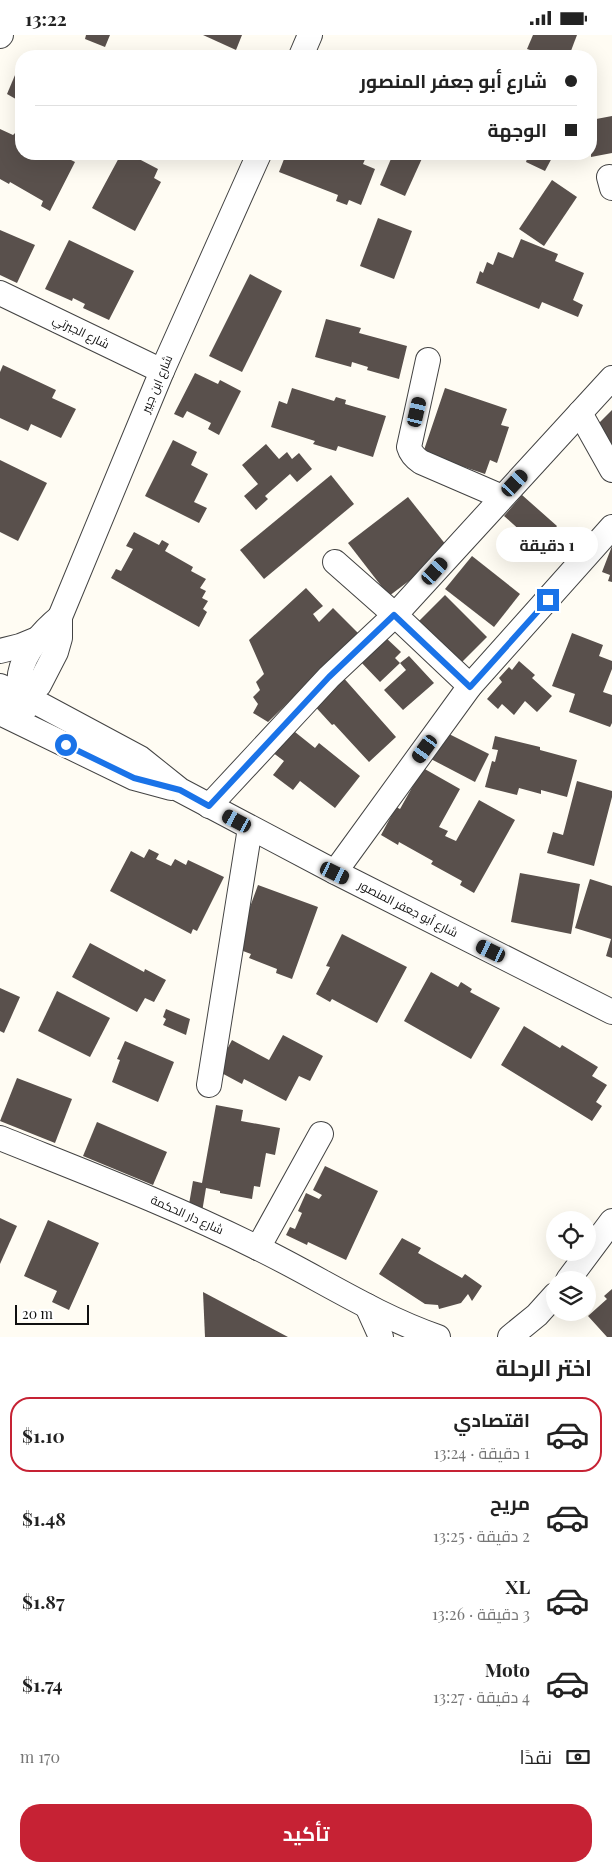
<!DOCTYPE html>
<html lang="ar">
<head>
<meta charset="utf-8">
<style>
	:root { --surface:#fff; --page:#f6f6f6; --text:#222; --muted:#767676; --line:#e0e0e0; --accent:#c62234 }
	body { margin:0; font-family:"Playfair Display",Cairo,serif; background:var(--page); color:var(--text); direction:rtl; height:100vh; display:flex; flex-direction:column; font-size:19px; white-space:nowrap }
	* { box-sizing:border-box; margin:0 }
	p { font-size:16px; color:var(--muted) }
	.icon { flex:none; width:28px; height:28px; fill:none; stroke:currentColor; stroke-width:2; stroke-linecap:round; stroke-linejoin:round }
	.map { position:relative; height:1302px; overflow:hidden; direction:ltr }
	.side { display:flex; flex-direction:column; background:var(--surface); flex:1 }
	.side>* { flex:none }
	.banner { position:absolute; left:15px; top:15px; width:582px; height:110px; border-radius:20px; box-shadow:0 5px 20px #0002; direction:rtl; display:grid; align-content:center; height:110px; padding:0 20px; background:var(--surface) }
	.tools { position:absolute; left:546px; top:1176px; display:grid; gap:10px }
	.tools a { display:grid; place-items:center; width:50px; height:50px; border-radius:50%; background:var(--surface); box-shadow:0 5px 20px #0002; font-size:25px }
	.scale { position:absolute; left:15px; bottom:12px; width:74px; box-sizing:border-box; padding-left:5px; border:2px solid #101010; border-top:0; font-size:14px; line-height:18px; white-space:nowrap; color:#101010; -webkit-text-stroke:4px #fff; paint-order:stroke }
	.end { position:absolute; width:22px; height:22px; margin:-11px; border:6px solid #1a73e8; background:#fff; box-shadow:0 0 0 2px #fff }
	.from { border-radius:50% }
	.bubble { position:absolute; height:35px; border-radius:18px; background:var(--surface); box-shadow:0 5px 20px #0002; font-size:16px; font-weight:700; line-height:35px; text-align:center; direction:rtl }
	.car { position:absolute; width:15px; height:30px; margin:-15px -8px; border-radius:6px; box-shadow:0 0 4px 1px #0007; background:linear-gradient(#222 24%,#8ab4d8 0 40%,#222 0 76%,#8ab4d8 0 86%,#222 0) }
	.banner b { display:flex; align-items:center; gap:18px; height:48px; font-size:19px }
	.banner b+b { border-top:1px solid var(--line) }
	.banner i { width:12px; height:12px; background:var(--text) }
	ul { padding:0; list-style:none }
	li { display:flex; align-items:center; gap:15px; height:75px; margin:0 10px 8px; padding:0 10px; border:2px solid transparent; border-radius:20px }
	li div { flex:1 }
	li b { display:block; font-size:19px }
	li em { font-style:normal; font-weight:700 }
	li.active { border-color:var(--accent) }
	li>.icon { width:45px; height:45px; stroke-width:1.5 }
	h2 { padding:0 20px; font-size:22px; line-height:60px }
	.pay { display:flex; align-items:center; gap:12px; height:55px; padding:0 20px; font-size:19px }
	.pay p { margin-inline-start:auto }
	.button { display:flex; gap:10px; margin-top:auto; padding:10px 20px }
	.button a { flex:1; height:58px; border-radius:20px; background:var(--accent); color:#fff; font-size:20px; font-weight:700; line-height:58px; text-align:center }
	.status { display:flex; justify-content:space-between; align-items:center; height:35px; padding:0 25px; background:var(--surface); direction:ltr }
	.status svg { height:14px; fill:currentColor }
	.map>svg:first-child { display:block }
	.building { fill:#59504c }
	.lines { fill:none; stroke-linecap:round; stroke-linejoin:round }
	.minor-casing { stroke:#434343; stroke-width:26 }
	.minor { stroke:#fff; stroke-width:24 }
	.route { stroke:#1a73e8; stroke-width:6 }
	.labels { text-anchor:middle; stroke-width:5; stroke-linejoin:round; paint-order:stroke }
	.street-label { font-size:12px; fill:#101010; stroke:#fff }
</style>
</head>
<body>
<div class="status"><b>13:22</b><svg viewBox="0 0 49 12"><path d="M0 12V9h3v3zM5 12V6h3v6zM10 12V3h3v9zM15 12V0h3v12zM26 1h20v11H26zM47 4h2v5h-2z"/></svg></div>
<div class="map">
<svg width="612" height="1302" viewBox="0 0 612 1302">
	<rect width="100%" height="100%" fill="#fffcf3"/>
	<g class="building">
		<path d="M 86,0 L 110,0 L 105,12 L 85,4 Z"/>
		<path d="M 203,0 L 242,0 L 236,15 Z"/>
		<path d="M 533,0 L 577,0 L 569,21 L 547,21 L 527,14 Z"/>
		<path d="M 18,33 L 21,35 L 21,67 L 7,59 Z"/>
		<path d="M 612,81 L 612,118 L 591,122 L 591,85 Z"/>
		<path d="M 0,94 L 13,100 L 16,97 L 21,99 L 21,119 L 59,119 L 75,127 L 50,176 L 41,171 L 43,166 L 10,147 L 9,149 L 0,144 Z"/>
		<path d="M 121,119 L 139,119 L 137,123 L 158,134 L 154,143 L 161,147 L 135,196 L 92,173 Z"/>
		<path d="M 286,119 L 356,119 L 366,122 L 363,129 L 375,134 L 361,170 L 349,165 L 347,170 L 336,166 L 338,160 L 279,137 Z"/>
		<path d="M 393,119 L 424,119 L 405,161 L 380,150 Z"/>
		<path d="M 515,119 L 554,119 L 545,136 L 526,127 L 527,124 Z"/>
		<path d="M 552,145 L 577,162 L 544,211 L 519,194 Z"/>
		<path d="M 378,183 L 412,196 L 394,244 L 360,231 Z"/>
		<path d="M 0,195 L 35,210 L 17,248 L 0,240 Z"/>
		<path d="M 521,204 L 558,219 L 555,226 L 584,238 L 573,265 L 583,270 L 578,282 L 542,267 L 539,274 L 476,248 L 480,236 L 483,238 L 487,227 L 493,230 L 498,217 L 513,223 Z"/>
		<path d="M 69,205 L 134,236 L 109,285 L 83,273 L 85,269 L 73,263 L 72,266 L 45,254 Z"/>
		<path d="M 250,239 L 282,256 L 242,337 L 209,321 Z"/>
		<path d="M 326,284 L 361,293 L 359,298 L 407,311 L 399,344 L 367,335 L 368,332 L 352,327 L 351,332 L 315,322 Z"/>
		<path d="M 3,330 L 56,355 L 52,363 L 76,374 L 61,403 L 31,389 L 28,396 L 0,383 L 0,337 Z"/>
		<path d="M 195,338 L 218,349 L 220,345 L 241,356 L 219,400 L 208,394 L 211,388 L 187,376 L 183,383 L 174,379 Z"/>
		<path d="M 292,353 L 334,366 L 336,362 L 346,365 L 345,369 L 386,381 L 373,422 L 338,411 L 336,416 L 313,409 L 315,406 L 271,392 L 279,366 L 287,369 Z"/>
		<path d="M 445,353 L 507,374 L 501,390 L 509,392 L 497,428 L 490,425 L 485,439 L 423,418 Z"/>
		<path d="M 612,375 L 612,413 L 597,390 Z"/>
		<path d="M 173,405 L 197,417 L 191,430 L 208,439 L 194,467 L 207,473 L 199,488 L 145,461 Z"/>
		<path d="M 266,409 L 279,424 L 287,417 L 292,424 L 299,418 L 312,434 L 297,447 L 290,439 L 265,461 L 268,464 L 256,475 L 244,461 L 258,449 L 242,430 Z"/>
		<path d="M 0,425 L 47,448 L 18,506 L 0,497 Z"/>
		<path d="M 331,440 L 354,469 L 264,544 L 240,515 Z"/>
		<path d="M 522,460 L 557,491 L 554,495 L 559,500 L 539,524 L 517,505 L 523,498 L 504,481 Z"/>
		<path d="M 408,462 L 450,515 L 389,561 L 348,508 Z"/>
		<path d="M 134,497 L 159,510 L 162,505 L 169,509 L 165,516 L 193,532 L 191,536 L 206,544 L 200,553 L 206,556 L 202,563 L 208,566 L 203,574 L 207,577 L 199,592 L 111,543 L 116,534 L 121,536 L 133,514 L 126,511 Z"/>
		<path d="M 612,511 L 612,547 L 608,546 L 610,540 L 602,537 Z"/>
		<path d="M 472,521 L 520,559 L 494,592 L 445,554 Z"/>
		<path d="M 306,553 L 323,571 L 313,579 L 319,587 L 333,573 L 359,599 L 268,687 L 253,678 L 258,669 L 253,662 L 260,655 L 256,647 L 264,639 L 249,605 Z"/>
		<path d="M 445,560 L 487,602 L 459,630 L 417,588 Z"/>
		<path d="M 572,598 L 603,610 L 599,621 L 612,626 L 612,634 L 603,657 L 612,660 L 612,688 L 610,692 L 569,677 L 575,659 L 552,651 Z"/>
		<path d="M 384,601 L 401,617 L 395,623 L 400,628 L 380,647 L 359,625 Z"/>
		<path d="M 409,621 L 434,648 L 403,675 L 384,655 L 406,635 L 400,628 Z"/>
		<path d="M 519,626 L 535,640 L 532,643 L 552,661 L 537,677 L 525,666 L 514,680 L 502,669 L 498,674 L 487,664 L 502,647 L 499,643 L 509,632 L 512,635 Z"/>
		<path d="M 341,640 L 396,702 L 369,727 L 334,689 L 332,690 L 311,667 Z"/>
		<path d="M 290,693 L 315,713 L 319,708 L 360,741 L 335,773 L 300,746 L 293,755 L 273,740 L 284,726 L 272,717 Z"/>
		<path d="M 443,696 L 489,719 L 475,747 L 429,723 Z"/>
		<path d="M 495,701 L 540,712 L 540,715 L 577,725 L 567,762 L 541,755 L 541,759 L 519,753 L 517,760 L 485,752 L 492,726 L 495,727 L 498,715 L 492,714 Z"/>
		<path d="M 423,733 L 460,754 L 439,792 L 448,796 L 445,801 L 456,806 L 479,765 L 515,785 L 474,858 L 460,850 L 462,846 L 431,829 L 433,826 L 399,807 L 398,810 L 381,800 L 396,772 L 400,774 Z"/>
		<path d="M 577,746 L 612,756 L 612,762 L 594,831 L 547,818 L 553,797 L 563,800 Z"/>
		<path d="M 149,814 L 159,819 L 156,824 L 171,831 L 175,824 L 186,830 L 188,825 L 224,842 L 197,896 L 193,894 L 191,899 L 110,856 L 131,816 L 144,823 Z"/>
		<path d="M 520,838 L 580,849 L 571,899 L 511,887 Z"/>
		<path d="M 590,844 L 612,851 L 612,923 L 606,921 L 611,904 L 575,893 Z"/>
		<path d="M 258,850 L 318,872 L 292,944 L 276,938 L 277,934 L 249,923 L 251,919 L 235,913 Z"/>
		<path d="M 342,899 L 407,932 L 377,988 L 332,964 L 330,967 L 316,959 L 330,932 L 326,931 Z"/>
		<path d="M 90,908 L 144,937 L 145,934 L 166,945 L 154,967 L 145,963 L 137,977 L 72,942 Z"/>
		<path d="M 431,937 L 458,952 L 461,947 L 472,954 L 470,957 L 500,973 L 471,1024 L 404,986 Z"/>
		<path d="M 0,953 L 20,962 L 4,998 L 0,996 Z"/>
		<path d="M 57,956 L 110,983 L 90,1022 L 38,996 Z"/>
		<path d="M 166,974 L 190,984 L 186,1000 L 163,990 L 166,984 L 163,982 Z"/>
		<path d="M 524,991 L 560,1013 L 562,1010 L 598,1032 L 592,1041 L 607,1050 L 596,1067 L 602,1071 L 592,1086 L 501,1030 Z"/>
		<path d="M 283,1000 L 323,1021 L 310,1046 L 299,1041 L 286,1066 L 244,1044 L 242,1049 L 216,1035 L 232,1005 L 269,1025 Z"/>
		<path d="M 125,1006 L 174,1027 L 158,1067 L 112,1047 L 120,1025 L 117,1024 Z"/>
		<path d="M 17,1043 L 72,1064 L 55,1108 L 0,1086 Z"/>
		<path d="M 216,1070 L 243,1075 L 241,1086 L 280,1093 L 275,1120 L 266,1118 L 260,1152 L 254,1151 L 252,1164 L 220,1158 L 220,1156 L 206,1153 L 202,1177 L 188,1175 L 193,1146 L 202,1148 Z"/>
		<path d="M 97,1087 L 167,1117 L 153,1150 L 83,1121 Z"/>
		<path d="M 325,1131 L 378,1156 L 346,1225 L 308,1207 L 307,1210 L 286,1200 L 290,1192 L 295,1194 L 302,1178 L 298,1176 L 306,1158 L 319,1164 L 322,1160 L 313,1155 Z"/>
		<path d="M 0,1183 L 17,1191 L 0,1229 Z"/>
		<path d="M 48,1185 L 99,1208 L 69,1275 L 52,1267 L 57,1256 L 24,1241 Z"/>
		<path d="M 402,1203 L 421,1213 L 418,1218 L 462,1243 L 465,1239 L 482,1251 L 472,1266 L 468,1259 L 461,1268 L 439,1274 L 438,1270 L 425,1269 L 379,1239 Z"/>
		<path d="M 612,1254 L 612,1302 L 607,1302 L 588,1281 L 607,1264 L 604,1261 Z"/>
		<path d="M 203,1257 L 288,1302 L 205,1302 Z"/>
	</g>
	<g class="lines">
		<g class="minor-casing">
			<g id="minor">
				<path d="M 0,1 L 1,0"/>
				<path d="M 301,21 L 310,0"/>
				<path d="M 609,142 L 612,153"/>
				<path d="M 0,258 L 162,336"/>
				<path d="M 428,325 L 409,412 C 411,419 415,423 421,427 L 502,462"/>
				<path d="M 580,378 L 612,435"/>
				<path d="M 335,527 L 395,580 L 470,651"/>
				<path d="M 0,616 L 20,611 L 37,604"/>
				<path d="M 0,651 L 32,665 L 140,723 L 180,755 L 335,837 L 612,977"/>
				<path d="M 0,671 L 31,657 L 39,650 L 56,617 L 60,603 L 60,582 L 162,336 L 259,119"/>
				<path d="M 25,674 C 23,663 18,650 20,639 C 24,617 43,596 60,582"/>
				<path d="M 0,678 L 134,743 L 171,753"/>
				<path d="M 209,771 L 329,642 L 395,580 L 612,343"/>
				<path d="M 335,837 L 470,651 L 612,492"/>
				<path d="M 209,1050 L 250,793"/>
				<path d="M 0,1103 C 87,1138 174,1171 258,1213 C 318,1242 374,1280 438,1302"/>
				<path d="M 258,1213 L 321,1099"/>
				<path d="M 568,1245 L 612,1186"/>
				<path d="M 367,1271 L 381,1302"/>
				<path d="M 510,1302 L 537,1280 L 555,1260"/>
			</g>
		</g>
		<use href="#minor" class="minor"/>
	</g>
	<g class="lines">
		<path class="route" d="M 66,710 L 134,743 L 180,755 L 209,771 L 329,642 L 394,580 L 470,652 L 548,565"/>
	</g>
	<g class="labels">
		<g class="street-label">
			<text transform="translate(81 297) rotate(26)" y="4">شارع الجبرتي</text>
			<text transform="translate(157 349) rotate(-67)" y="4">شارع ابن جبير</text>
			<text transform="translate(408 874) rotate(27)" y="4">شارع أبو جعفر المنصور</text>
			<text transform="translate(187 1180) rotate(24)" y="4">شارع دار الحكمة</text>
		</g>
	</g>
</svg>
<div class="tools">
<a><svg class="icon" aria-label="locate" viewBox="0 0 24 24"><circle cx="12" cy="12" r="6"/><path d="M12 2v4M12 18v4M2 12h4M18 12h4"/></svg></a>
<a><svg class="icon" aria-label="layers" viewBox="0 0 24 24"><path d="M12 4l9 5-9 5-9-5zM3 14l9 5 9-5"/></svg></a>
</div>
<div class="scale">20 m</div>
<i class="end from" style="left:66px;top:710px"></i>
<i class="end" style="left:548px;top:565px"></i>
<div class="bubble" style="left:496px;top:492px;width:102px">1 دقيقة</div>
<i class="car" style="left:417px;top:377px;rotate:13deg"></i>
<i class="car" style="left:515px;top:448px;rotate:43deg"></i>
<i class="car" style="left:435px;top:536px;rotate:42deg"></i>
<i class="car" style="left:425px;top:714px;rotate:216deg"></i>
<i class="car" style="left:237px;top:786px;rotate:298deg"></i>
<i class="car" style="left:335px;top:838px;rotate:116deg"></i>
<i class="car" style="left:491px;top:916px;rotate:296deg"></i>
<div class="banner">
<b><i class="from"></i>شارع أبو جعفر المنصور</b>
<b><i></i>الوجهة</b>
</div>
</div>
<section class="side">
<h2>اختر الرحلة</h2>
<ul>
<li class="active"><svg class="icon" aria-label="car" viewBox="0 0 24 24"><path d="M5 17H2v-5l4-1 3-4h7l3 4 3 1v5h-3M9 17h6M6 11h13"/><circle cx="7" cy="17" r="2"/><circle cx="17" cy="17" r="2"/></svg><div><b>اقتصادي</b><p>1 دقيقة · 13:24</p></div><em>$1.10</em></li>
<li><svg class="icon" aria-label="car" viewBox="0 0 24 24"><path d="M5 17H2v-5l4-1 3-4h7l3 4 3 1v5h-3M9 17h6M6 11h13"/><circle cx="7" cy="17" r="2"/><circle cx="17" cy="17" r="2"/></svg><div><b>مريح</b><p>2 دقيقة · 13:25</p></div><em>$1.48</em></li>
<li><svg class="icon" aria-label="car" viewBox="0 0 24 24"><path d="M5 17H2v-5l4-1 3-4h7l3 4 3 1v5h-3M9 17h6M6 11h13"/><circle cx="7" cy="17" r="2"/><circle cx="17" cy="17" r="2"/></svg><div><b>XL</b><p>3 دقيقة · 13:26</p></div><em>$1.87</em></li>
<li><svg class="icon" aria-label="car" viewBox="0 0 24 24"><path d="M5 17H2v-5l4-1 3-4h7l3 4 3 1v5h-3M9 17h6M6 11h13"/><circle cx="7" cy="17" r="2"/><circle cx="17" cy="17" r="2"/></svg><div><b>Moto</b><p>4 دقيقة · 13:27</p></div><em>$1.74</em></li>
</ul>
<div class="pay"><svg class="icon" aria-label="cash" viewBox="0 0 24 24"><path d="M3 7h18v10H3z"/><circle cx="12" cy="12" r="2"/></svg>نقدًا<p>170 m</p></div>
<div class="button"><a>تأكيد</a></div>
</section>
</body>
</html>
